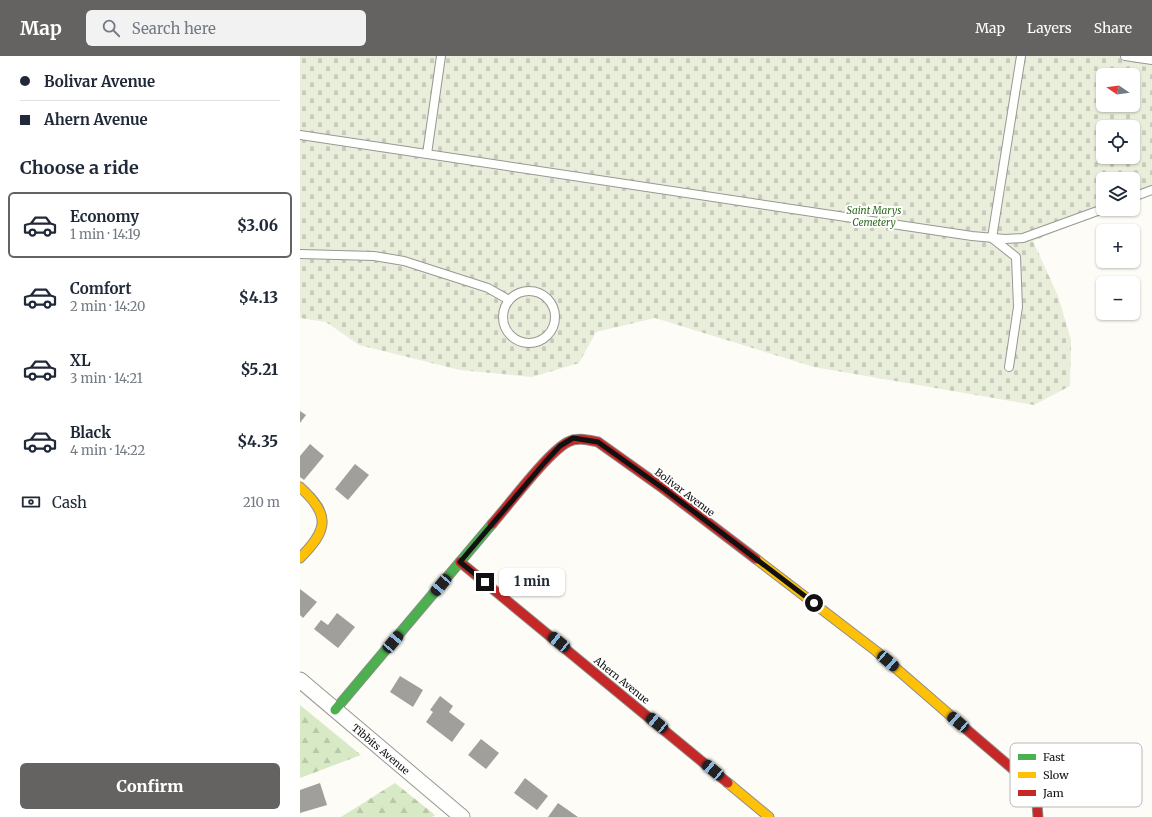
<!DOCTYPE html>
<html lang="en">
<head>
<meta charset="utf-8">
<style>
	:root { --surface:#fff; --page:#f2f2f3; --text:#1f2937; --muted:#747a83; --line:#e0e1e3; --accent:#646362 }
	body { margin:0; font-family:Merriweather,serif; background:var(--page); color:var(--text); height:100vh; display:flex; flex-direction:column; font-size:15px; white-space:nowrap }
	* { box-sizing:border-box; margin:0 }
	p { font-size:13px; color:var(--muted) }
	.icon { flex:none; width:22px; height:22px; fill:none; stroke:currentColor; stroke-width:2; stroke-linecap:round; stroke-linejoin:round }
	.map { position:relative; flex:1; overflow:hidden }
	.sheet { display:flex; flex-direction:column; background:var(--surface); width:300px }
	.sheet>* { flex:none }
	.hud { display:grid; align-content:center; height:88px; padding:0 20px; background:var(--surface) }
	.needle { width:26px; rotate:283deg }
	.buttons { position:absolute; left:796px; top:12px; display:grid; gap:8px }
	.buttons a { display:grid; place-items:center; width:44px; height:44px; border-radius:6px; background:var(--surface); box-shadow:0 1px 3px #0004; font-size:20px }
	.end { position:absolute; width:18px; height:18px; margin:-9px; border:5px solid #111; background:#fff; box-shadow:0 0 0 2px #fff }
	.from { border-radius:50% }
	.bubble { position:absolute; height:28px; border-radius:6px; background:var(--surface); box-shadow:0 1px 3px #0004; font-size:13px; font-weight:800; line-height:28px; text-align:center }
	.car { position:absolute; width:12px; height:24px; margin:-12px -6px; border-radius:5px; box-shadow:0 0 3px 1px #0007; background:linear-gradient(#222 24%,#8ab4d8 0 40%,#222 0 76%,#8ab4d8 0 86%,#222 0) }
	.hud b { display:flex; align-items:center; gap:14px; height:38px; font-size:15px }
	.hud b+b { border-top:1px solid var(--line) }
	.hud i { width:10px; height:10px; background:var(--text) }
	ul { padding:0; list-style:none }
	li { display:flex; align-items:center; gap:12px; height:66px; margin:0 8px 6px; padding:0 12px; border:2px solid transparent; border-radius:6px }
	li div { flex:1 }
	li b { display:block; font-size:15px }
	li em { font-style:normal; font-weight:800 }
	li.current { border-color:var(--accent) }
	li>.icon { width:36px; height:36px; stroke-width:1.5 }
	h2 { padding:0 20px; font-size:18px; line-height:48px }
	.pay { display:flex; align-items:center; gap:10px; height:44px; padding:0 20px; font-size:15px }
	.pay p { margin-inline-start:auto }
	.action { display:flex; gap:8px; margin-top:auto; padding:8px 20px }
	.action a { flex:1; height:46px; border-radius:6px; background:var(--accent); color:#fff; font-size:16px; font-weight:800; line-height:46px; text-align:center }
	header { display:flex; align-items:center; gap:24px; box-sizing:border-box; height:56px; padding:0 20px; background:var(--accent); color:#fff }
	header strong { font-size:19px }
	nav { display:flex; gap:22px; margin-inline-start:auto; font-size:14px }
	.search { width:280px; height:36px; background:var(--page); display:flex; align-items:center; gap:10px; box-sizing:border-box; padding:0 14px; border-radius:6px; color:var(--muted); font-size:15px }
	main { display:flex; flex:1; min-height:0 }
	.map>svg:first-child { display:block }
	.forest { fill:url(#forest-firs) }
	.cemetery { fill:url(#cemetery-stones); fill-rule:evenodd }
	.building { fill:#a19f9c }
	.lines { fill:none; stroke-linecap:round; stroke-linejoin:round }
	.lane-casing { stroke:#979795; stroke-width:10 }
	.street-casing { stroke:#979795; stroke-width:17 }
	.fast-casing { stroke:#8e8d8b; stroke-width:11 }
	.slow-casing { stroke:#8e8d8b; stroke-width:11 }
	.jam-casing { stroke:#8e8d8b; stroke-width:11 }
	.lane { stroke:#fffffe; stroke-width:8 }
	.street { stroke:#fffffe; stroke-width:15 }
	.fast { stroke:#4caf50; stroke-width:9 }
	.slow { stroke:#ffc107; stroke-width:9 }
	.jam { stroke:#c62828; stroke-width:9 }
	.route { stroke:#111; stroke-width:5 }
	.labels { text-anchor:middle; stroke-width:4; stroke-linejoin:round; paint-order:stroke }
	.park-label { font-size:10px; font-style:italic; fill:#2f6b1f; stroke:#fff }
	.street-label { font-size:10px; fill:#111; stroke:#fff }
	.key { fill:#fff; stroke:#b8b8b8; stroke-width:1 }
	.key-label { font-size:11px; fill:#111 }
</style>
</head>
<body>
<header>
<strong>Map</strong>
<div class="search"><svg class="icon" aria-label="search" viewBox="0 0 24 24"><circle cx="10" cy="10" r="6"/><path d="M15 15l6 6"/></svg>Search here</div>
<nav><a>Map</a><a>Layers</a><a>Share</a></nav>
</header>
<main>
<section class="sheet">
<div class="hud">
<b><i class="from"></i>Bolivar Avenue</b>
<b><i></i>Ahern Avenue</b>
</div>
<h2>Choose a ride</h2>
<ul>
<li class="current"><svg class="icon" aria-label="car" viewBox="0 0 24 24"><path d="M5 17H2v-5l4-1 3-4h7l3 4 3 1v5h-3M9 17h6M6 11h13"/><circle cx="7" cy="17" r="2"/><circle cx="17" cy="17" r="2"/></svg><div><b>Economy</b><p>1 min · 14:19</p></div><em>$3.06</em></li>
<li><svg class="icon" aria-label="car" viewBox="0 0 24 24"><path d="M5 17H2v-5l4-1 3-4h7l3 4 3 1v5h-3M9 17h6M6 11h13"/><circle cx="7" cy="17" r="2"/><circle cx="17" cy="17" r="2"/></svg><div><b>Comfort</b><p>2 min · 14:20</p></div><em>$4.13</em></li>
<li><svg class="icon" aria-label="car" viewBox="0 0 24 24"><path d="M5 17H2v-5l4-1 3-4h7l3 4 3 1v5h-3M9 17h6M6 11h13"/><circle cx="7" cy="17" r="2"/><circle cx="17" cy="17" r="2"/></svg><div><b>XL</b><p>3 min · 14:21</p></div><em>$5.21</em></li>
<li><svg class="icon" aria-label="car" viewBox="0 0 24 24"><path d="M5 17H2v-5l4-1 3-4h7l3 4 3 1v5h-3M9 17h6M6 11h13"/><circle cx="7" cy="17" r="2"/><circle cx="17" cy="17" r="2"/></svg><div><b>Black</b><p>4 min · 14:22</p></div><em>$4.35</em></li>
</ul>
<div class="pay"><svg class="icon" aria-label="cash" viewBox="0 0 24 24"><path d="M3 7h18v10H3z"/><circle cx="12" cy="12" r="2"/></svg>Cash<p>210 m</p></div>
<div class="action"><a>Confirm</a></div>
</section>
<div class="map">
<svg width="852" height="761" viewBox="0 0 852 761">
	<defs>
		<pattern id="forest-firs" width="22" height="20" patternUnits="userSpaceOnUse"><rect width="22" height="20" fill="#d8eac5"/><path d="M5 1l3.5 6h-7zM16 11l3.5 6h-7z" fill="#b8c8a8"/></pattern>
		<pattern id="cemetery-stones" width="16" height="16" patternUnits="userSpaceOnUse"><rect width="16" height="16" fill="#e9eedb"/><path d="M2 7V4a2 2 0 0 1 4 0v3zM10 15v-3a2 2 0 0 1 4 0v3z" fill="#c7cbbb"/></pattern>
	</defs>
	<rect width="100%" height="100%" fill="#fdfcf7"/>
	<g class="forest">
		<path d="M 0,649 L 61,699 L 0,722 Z"/>
		<path d="M 95,727 L 135,759 L 132,761 L 41,761 Z"/>
	</g>
	<path class="cemetery" d="M 0,0 L 852,0 L 852,137 L 833,145 L 833,123 L 803,123 L 803,153 L 812,153 L 733,185 L 758,240 L 771,284 L 770,330 L 734,349 L 514,311 L 355,262 L 296,276 L 279,307 L 232,321 L 160,314 L 59,289 L 26,266 L 0,262 ZM 803,19 L 833,19 L 833,49 L 803,49 ZM 803,71 L 833,71 L 833,101 L 803,101 Z"/>
	<g class="building">
		<path d="M 0,355 L 6,359 L 0,367 Z"/>
		<path d="M 10,388 L 24,400 L 4,424 L 0,421 L 0,400 Z"/>
		<path d="M 55,408 L 69,419 L 48,444 L 35,433 Z"/>
		<path d="M 0,533 L 17,546 L 3,562 L 0,559 Z"/>
		<path d="M 37,557 L 55,571 L 38,592 L 14,573 L 21,564 L 28,569 Z"/>
		<path d="M 100,620 L 123,634 L 113,651 L 90,636 Z"/>
		<path d="M 140,640 L 153,650 L 149,656 L 165,668 L 152,686 L 126,666 L 133,656 L 130,654 Z"/>
		<path d="M 181,683 L 199,697 L 186,713 L 168,699 Z"/>
		<path d="M 225,722 L 248,740 L 237,754 L 214,737 Z"/>
		<path d="M 20,727 L 27,749 L 0,757 L 0,734 Z"/>
		<path d="M 258,747 L 278,761 L 248,761 Z"/>
	</g>
	<g class="lines">
		<g class="lane-casing">
			<g id="lane">
				<path d="M 825,0 L 852,4"/>
				<path d="M 0,79 L 672,180 L 705,183 L 723,182 L 803,153"/>
				<path d="M 127,98 L 141,0"/>
				<path d="M 833,141 L 852,134"/>
				<path d="M 0,198 L 74,200 L 104,205 L 188,232 L 209,244"/>
				<circle cx="229" cy="261" r="26"/>
				<path d="M 709,311 L 718,251 L 716,201 L 692,182 L 721,0"/>
			</g>
		</g>
		<g class="street-casing">
			<path id="street" d="M 0,624 L 162,761"/>
		</g>
		<g class="fast-casing">
			<path id="fast" d="M 35,654 L 192,468"/>
		</g>
		<g class="slow-casing">
			<g id="slow">
				<path d="M 0,431 C 31,459 28,474 0,502"/>
				<path d="M 456,503 L 576,595 L 659,667"/>
				<path d="M 428,727 L 469,761"/>
			</g>
		</g>
		<g class="jam-casing">
			<g id="jam">
				<path d="M 192,468 C 209,449 248,396 268,386 C 277,381 288,384 298,386 L 364,433 L 456,503"/>
				<path d="M 160,506 L 428,727"/>
				<path d="M 659,667 L 728,726 L 736,735 L 738,761"/>
			</g>
		</g>
		<use href="#lane" class="lane"/>
		<use href="#street" class="street"/>
		<use href="#fast" class="fast"/>
		<use href="#slow" class="slow"/>
		<use href="#jam" class="jam"/>
	</g>
	<g class="lines">
		<path class="route" d="M 185,526 L 160,506 L 245,406 L 260,390 L 273,382 L 298,386 L 364,433 L 514,547"/>
	</g>
	<g class="labels">
		<g class="park-label">
			<text x="574" y="158">Saint Marys<tspan x="574" dy="12">Cemetery</tspan></text>
		</g>
		<g class="street-label">
			<text transform="translate(385 436) rotate(37)" y="4">Bolivar Avenue</text>
			<text transform="translate(322 624) rotate(39)" y="4">Ahern Avenue</text>
			<text transform="translate(81 693) rotate(40)" y="4">Tibbits Avenue</text>
		</g>
	</g>
	<rect x="710" y="687" width="132" height="64" rx="6" class="key"/>
	<rect x="718" y="698" width="18" height="6" fill="#4caf50"/>
	<rect x="718" y="716" width="18" height="6" fill="#ffc107"/>
	<rect x="718" y="734" width="18" height="6" fill="#c62828"/>
	<g class="key-label">
		<text x="743" y="705">Fast</text>
		<text x="743" y="723">Slow</text>
		<text x="743" y="741">Jam</text>
	</g>
</svg>
<div class="buttons">
<a><svg class="needle" viewBox="-14 -14 28 28"><path d="M0-13l5 13h-10z" fill="#e53935"/><path d="M0 13l5-13h-10z" fill="#747a83"/></svg></a>
<a><svg class="icon" aria-label="locate" viewBox="0 0 24 24"><circle cx="12" cy="12" r="6"/><path d="M12 2v4M12 18v4M2 12h4M18 12h4"/></svg></a>
<a><svg class="icon" aria-label="layers" viewBox="0 0 24 24"><path d="M12 4l9 5-9 5-9-5zM3 14l9 5 9-5"/></svg></a>
<a>+</a>
<a>−</a>
</div>
<i class="end from" style="left:514px;top:547px"></i>
<i class="end" style="left:185px;top:526px"></i>
<div class="bubble" style="left:199px;top:512px;width:66px">1 min</div>
<i class="car" style="left:141px;top:529px;rotate:220deg"></i>
<i class="car" style="left:93px;top:586px;rotate:40deg"></i>
<i class="car" style="left:259px;top:586px;rotate:309deg"></i>
<i class="car" style="left:588px;top:605px;rotate:131deg"></i>
<i class="car" style="left:658px;top:666px;rotate:311deg"></i>
<i class="car" style="left:357px;top:667px;rotate:309deg"></i>
<i class="car" style="left:413px;top:714px;rotate:310deg"></i>
</div>
</main>
</body>
</html>
